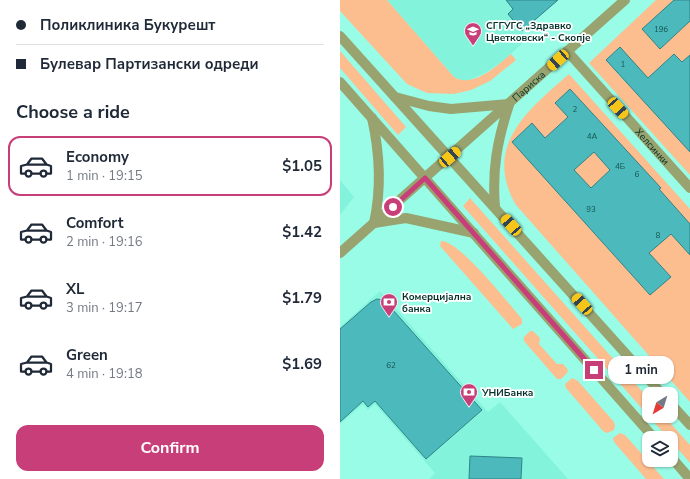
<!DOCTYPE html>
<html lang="en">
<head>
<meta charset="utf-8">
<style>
	:root { --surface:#fff; --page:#f6f6f7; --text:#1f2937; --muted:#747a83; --line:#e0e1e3; --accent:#c73e79 }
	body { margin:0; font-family:"Nunito Sans",sans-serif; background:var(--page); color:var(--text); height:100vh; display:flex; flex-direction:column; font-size:15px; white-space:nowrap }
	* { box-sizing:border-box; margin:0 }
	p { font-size:13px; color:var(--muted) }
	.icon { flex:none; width:22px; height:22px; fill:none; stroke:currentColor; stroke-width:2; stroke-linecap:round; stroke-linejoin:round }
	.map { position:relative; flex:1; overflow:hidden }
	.side { display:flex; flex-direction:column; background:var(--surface); width:340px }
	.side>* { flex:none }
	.banner { display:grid; align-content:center; height:88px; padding:0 16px; background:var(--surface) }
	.needle { width:26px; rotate:218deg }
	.tools { position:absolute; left:302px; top:387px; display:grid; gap:8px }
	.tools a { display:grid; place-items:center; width:36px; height:36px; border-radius:8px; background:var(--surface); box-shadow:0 1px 3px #0004; font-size:20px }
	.end { position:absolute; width:18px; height:18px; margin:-9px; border:5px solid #c73e79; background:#fff; box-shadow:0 0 0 2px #fff }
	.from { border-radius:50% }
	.bubble { position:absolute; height:28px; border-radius:12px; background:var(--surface); box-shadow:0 1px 3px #0004; font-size:13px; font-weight:700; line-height:28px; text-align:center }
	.car { position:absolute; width:12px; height:24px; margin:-12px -6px; border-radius:5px; box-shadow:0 0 3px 1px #0007; background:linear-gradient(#f5c518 24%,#345 0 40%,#f5c518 0 76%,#345 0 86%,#f5c518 0) }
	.banner b { display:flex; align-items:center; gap:14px; height:38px; font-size:15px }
	.banner b+b { border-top:1px solid var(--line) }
	.banner i { width:10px; height:10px; background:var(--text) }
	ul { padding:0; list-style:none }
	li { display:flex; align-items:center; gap:12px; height:60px; margin:0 8px 6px; padding:0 8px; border:2px solid transparent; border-radius:12px }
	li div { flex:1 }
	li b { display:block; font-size:15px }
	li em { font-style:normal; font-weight:700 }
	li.selected { border-color:var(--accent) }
	li>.icon { width:36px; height:36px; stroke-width:1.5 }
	h2 { padding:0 16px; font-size:18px; line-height:48px }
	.button { display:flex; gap:8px; margin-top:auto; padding:8px 16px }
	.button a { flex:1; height:46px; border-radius:12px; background:var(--accent); color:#fff; font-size:16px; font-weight:700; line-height:46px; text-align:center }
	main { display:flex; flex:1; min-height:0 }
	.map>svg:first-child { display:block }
	.built { fill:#84f3db }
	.green { fill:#fcbe8f; fill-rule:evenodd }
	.building { fill:#4cbabd; stroke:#2f8386; fill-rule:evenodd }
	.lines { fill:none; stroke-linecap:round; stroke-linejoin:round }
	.minor { stroke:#98a36f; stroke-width:10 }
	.route { stroke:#c73e79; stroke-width:5 }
	.labels { text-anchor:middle; stroke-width:3.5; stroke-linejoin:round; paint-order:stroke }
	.number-label { font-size:8px; fill:#16544f }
	.poi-label { font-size:10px; font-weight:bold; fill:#04322a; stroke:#fff; text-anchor:start }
	.street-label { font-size:10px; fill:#04322a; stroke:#fff }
</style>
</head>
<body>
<main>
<section class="side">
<div class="banner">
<b><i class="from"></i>Поликлиника Букурешт</b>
<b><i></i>Булевар Партизански одреди</b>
</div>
<h2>Choose a ride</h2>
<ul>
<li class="selected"><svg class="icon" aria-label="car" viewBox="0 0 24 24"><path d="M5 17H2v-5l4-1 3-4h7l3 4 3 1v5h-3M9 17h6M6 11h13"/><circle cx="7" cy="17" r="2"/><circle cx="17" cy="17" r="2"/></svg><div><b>Economy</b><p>1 min · 19:15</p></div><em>$1.05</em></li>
<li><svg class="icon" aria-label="car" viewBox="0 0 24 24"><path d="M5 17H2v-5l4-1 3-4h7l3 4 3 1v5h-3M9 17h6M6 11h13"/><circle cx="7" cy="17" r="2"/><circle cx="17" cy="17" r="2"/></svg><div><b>Comfort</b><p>2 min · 19:16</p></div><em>$1.42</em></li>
<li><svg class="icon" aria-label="car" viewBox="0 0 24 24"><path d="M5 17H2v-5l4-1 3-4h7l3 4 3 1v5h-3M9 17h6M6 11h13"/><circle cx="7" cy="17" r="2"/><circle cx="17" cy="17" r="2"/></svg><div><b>XL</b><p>3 min · 19:17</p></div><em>$1.79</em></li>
<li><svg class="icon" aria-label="car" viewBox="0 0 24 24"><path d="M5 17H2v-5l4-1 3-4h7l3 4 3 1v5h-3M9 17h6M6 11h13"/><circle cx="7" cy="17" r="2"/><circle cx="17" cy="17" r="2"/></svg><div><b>Green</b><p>4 min · 19:18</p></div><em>$1.69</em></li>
</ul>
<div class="button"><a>Confirm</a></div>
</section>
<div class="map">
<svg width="350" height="479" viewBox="0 0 350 479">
	<rect width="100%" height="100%" fill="#99fce6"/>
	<g class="built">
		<path d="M 47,0 L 183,0 L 168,14 L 188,38 L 163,61 L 145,73 L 129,80 L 120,80 L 114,77 Z"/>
		<path d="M 0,180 L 14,197 L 0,215 Z"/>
		<path d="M 40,291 L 148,412 L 160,402 L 228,479 L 89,479 L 95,473 L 35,404 L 28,410 L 23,404 L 0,424 L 0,327 Z"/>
	</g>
	<g class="green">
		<path d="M 0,0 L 47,0 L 114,77 C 133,89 158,65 171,54 L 176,60 L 150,81 L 131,90 L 114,94 L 87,93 L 67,84 L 0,11 Z"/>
		<path d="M 316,0 L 334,0 L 320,48 L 350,21 L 350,55 L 342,62 L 334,54 L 323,64 L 350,152 L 350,175 L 249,63 ZM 280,47 L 299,69 L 285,82 L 266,60 Z"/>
		<path d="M 0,51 L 66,127 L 58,135 L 0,68 Z"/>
		<path d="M 229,74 L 350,209 L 350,238 L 341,245 L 350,255 L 350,402 L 176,205 C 142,146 188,110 229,74 ZM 230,89 L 272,135 L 219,126 L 228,117 L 215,103 ZM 192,124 L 330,277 L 310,295 L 172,142 ZM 278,141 L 320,188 L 270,170 L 259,157 Z"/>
		<path d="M 130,198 L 309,399 L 309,416 L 324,416 L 350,445 L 350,463 L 331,441 L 331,438 L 328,438 L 123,206 Z"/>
		<path d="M 101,241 C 119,240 168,303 182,319 L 182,324 L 173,329 L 100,246 Z"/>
		<path d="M 190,331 L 193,331 L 200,338 L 199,344 L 217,364 L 223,364 L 228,370 L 227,373 L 221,379 L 217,379 L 184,341 L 184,337 Z"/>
		<path d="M 232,378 L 238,381 L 274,422 L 275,426 L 274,430 L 267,433 L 263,431 L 226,388 L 225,384 Z"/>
		<path d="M 280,433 L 285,435 L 324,479 L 306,479 L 274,442 L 273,438 Z"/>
	</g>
	<g class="building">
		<path d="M 166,0 L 218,0 L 182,31 L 168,14 L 173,9 Z"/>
		<path d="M 334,0 L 350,0 L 350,21 L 320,49 L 302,29 Z"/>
		<path d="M 280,47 L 308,78 L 334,54 L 342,62 L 350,55 L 350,152 L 266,60 Z"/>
		<path d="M 230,89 L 321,188 L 319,189 L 350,224 L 350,255 L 331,234 L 309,253 L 331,277 L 310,295 L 172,142 L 192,123 L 205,138 L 228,117 L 215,103 ZM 254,152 L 270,170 L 251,188 L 234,170 Z"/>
		<path d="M 37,299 L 44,300 L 142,410 L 86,459 L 35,401 L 28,407 L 23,401 L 0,422 L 0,329 L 31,302 Z"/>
		<path d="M 130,456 L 182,458 L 181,479 L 129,479 Z"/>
	</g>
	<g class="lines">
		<g class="minor">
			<path d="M 0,36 L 322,394"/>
			<path id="s1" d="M 227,51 L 350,188"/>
			<path d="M 0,82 L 314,438"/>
			<path d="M 55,97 L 89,106 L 111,109 L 169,104"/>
			<path d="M 32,118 C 40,154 42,187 34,223"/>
			<path d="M 155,207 C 152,170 157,141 169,105"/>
			<path d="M 34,223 L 66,218 L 134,233"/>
			<path id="s2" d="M 0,253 L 285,0"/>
			<path d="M 331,404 L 350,425"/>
			<path d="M 331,457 L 350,479"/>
		</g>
	</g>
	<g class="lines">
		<path class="route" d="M 53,207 L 85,178 L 254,370"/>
	</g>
	<defs>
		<g id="school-pin" transform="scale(0.9)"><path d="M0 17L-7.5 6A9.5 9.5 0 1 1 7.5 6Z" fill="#c73e79" stroke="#fff"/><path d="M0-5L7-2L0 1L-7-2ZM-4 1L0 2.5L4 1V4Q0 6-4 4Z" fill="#fff"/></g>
		<g id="bank-pin" transform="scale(0.9)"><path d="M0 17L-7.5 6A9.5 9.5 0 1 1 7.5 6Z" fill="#c73e79" stroke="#fff"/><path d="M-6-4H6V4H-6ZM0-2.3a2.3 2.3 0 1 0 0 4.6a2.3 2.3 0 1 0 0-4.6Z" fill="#fff"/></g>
	</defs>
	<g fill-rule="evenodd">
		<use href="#school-pin" x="133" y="31"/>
		<use href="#bank-pin" x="49" y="302"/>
		<use href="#bank-pin" x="129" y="392"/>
	</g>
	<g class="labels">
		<g class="number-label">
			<text x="321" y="32">19б</text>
			<text x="283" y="67">1</text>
			<text x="235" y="112">2</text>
			<text x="252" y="139">4А</text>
			<text x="280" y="169">4Б</text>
			<text x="297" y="177">6</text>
			<text x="251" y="212">93</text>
			<text x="318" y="238">8</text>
			<text x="51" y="368">62</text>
		</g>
		<g class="poi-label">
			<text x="146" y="29">СГГУГС „Здравко<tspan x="146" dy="12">Цветковски“ - Скопје</tspan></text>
			<text x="62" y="300">Комерцијална<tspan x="62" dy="12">банка</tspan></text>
			<text x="142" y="396">УНИБанка</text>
		</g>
		<g class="street-label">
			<text dy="4" stroke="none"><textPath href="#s2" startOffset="252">Париска</textPath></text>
			<text dy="4" stroke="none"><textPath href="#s1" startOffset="128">Хелсинки</textPath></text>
		</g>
	</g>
</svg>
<div class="tools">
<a><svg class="needle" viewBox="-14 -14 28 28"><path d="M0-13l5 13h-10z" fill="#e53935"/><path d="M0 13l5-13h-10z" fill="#747a83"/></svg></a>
<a><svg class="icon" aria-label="layers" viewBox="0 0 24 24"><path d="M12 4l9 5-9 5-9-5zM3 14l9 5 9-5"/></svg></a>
</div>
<i class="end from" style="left:53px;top:207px"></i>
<i class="end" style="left:254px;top:370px"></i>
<div class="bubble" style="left:268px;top:356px;width:66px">1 min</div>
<i class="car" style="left:218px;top:60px;rotate:228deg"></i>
<i class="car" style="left:278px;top:108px;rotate:138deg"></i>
<i class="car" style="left:110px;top:157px;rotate:49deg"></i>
<i class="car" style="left:171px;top:225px;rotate:318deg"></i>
<i class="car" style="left:242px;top:304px;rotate:318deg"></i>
</div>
</main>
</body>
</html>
